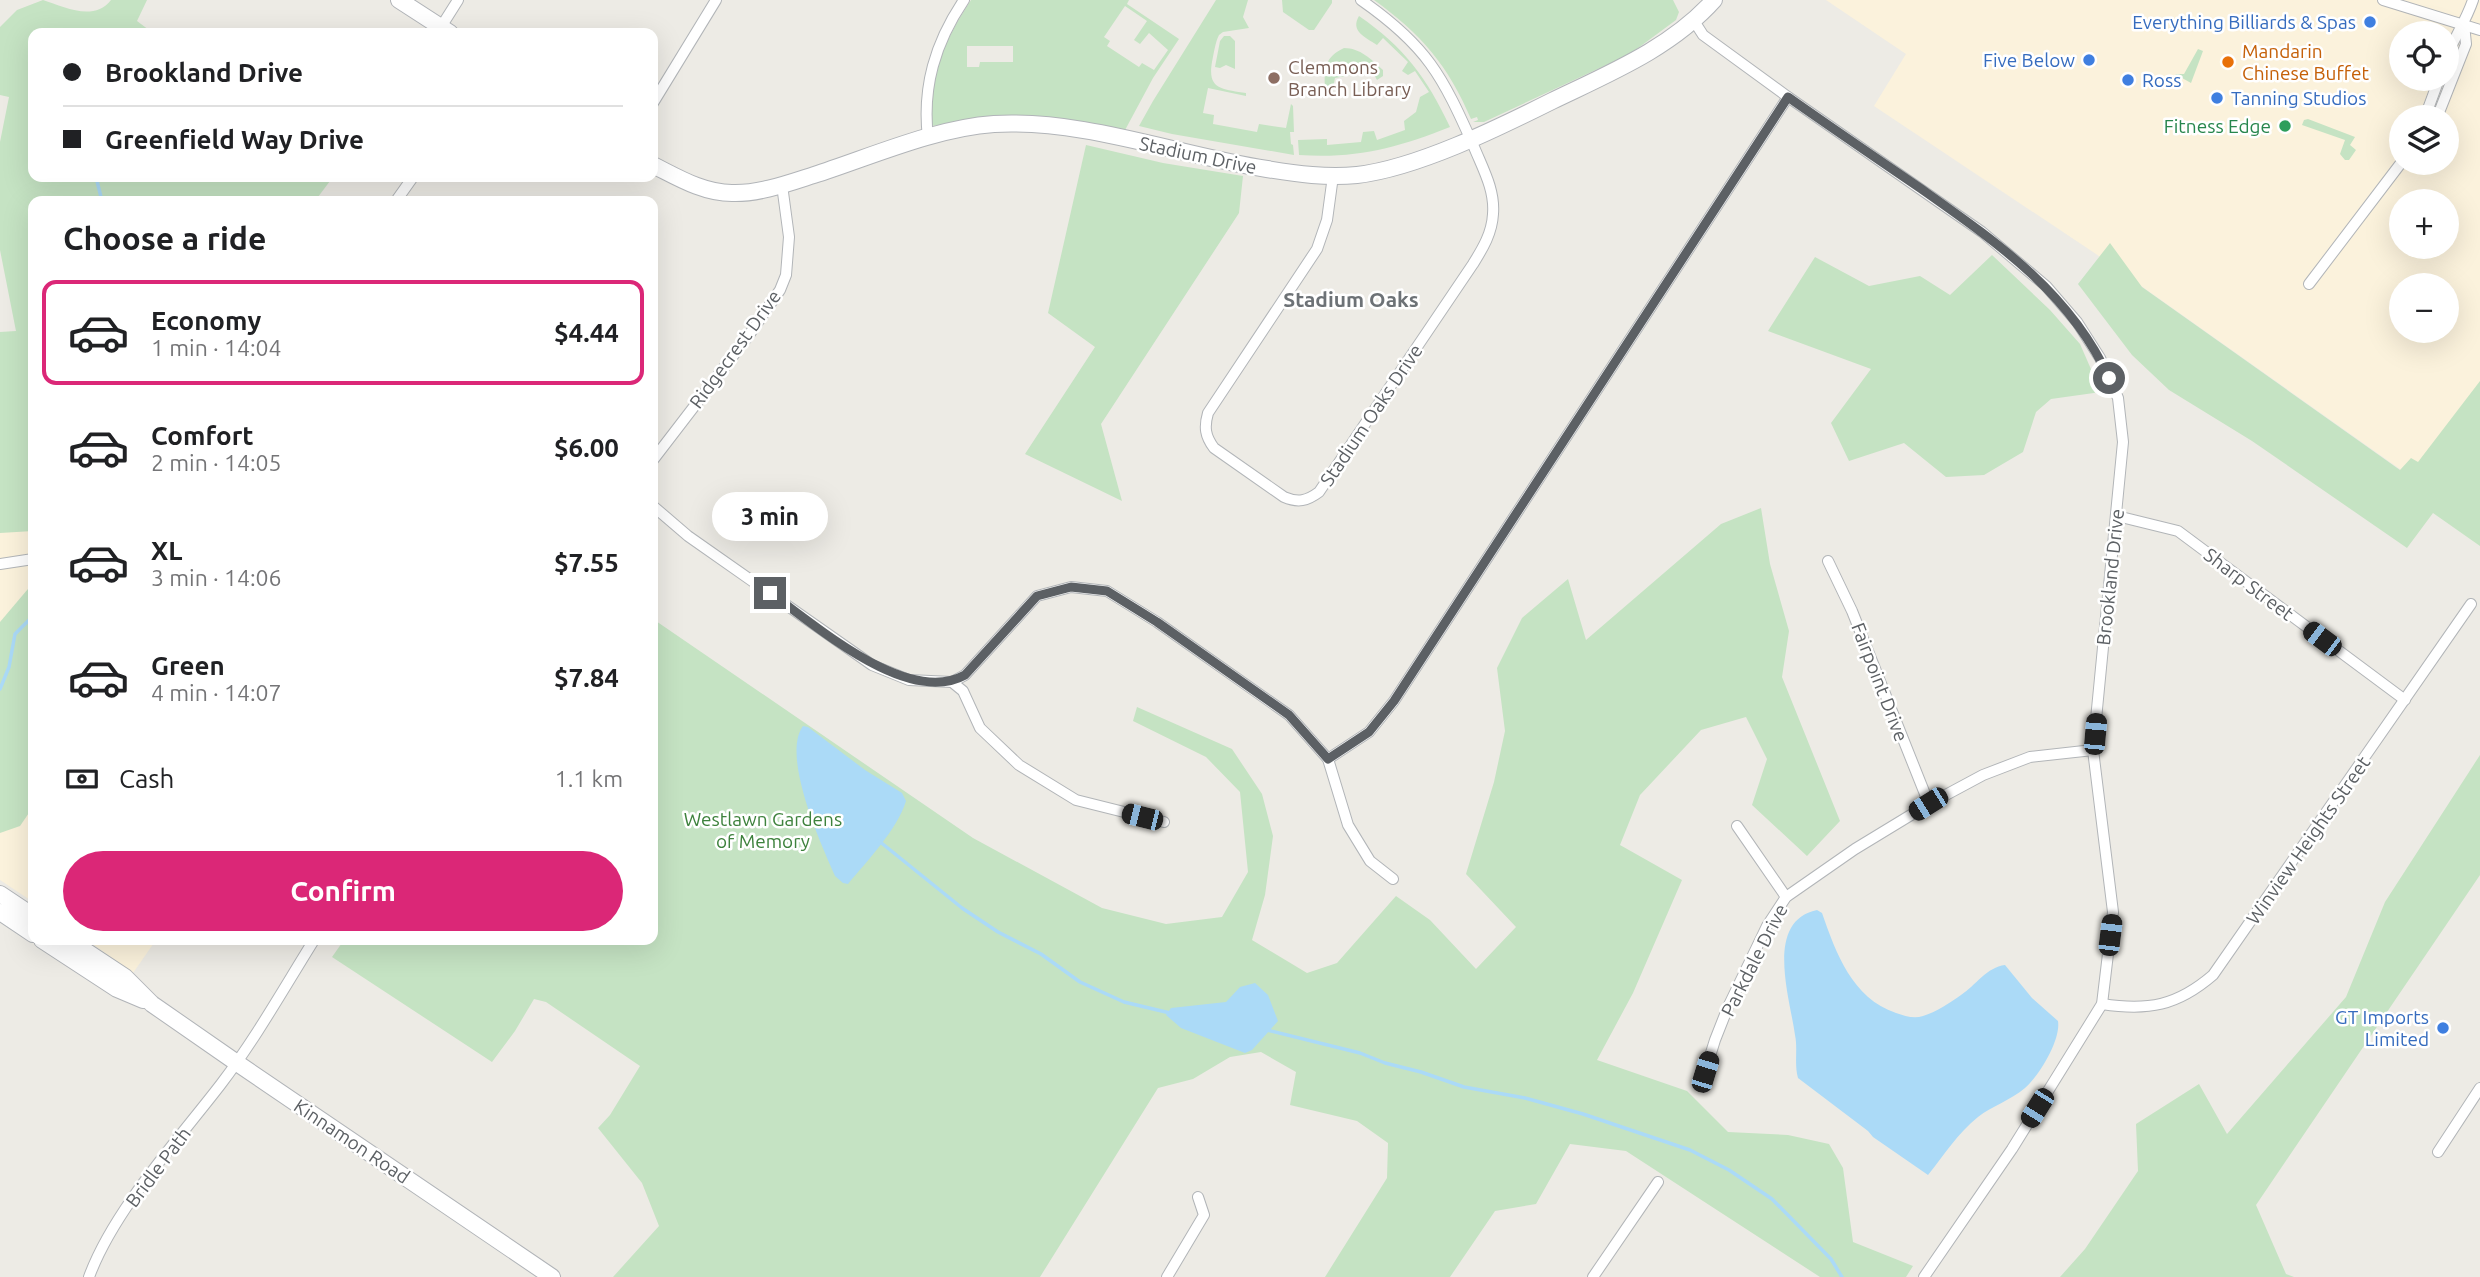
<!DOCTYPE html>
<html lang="en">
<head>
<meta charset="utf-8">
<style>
	:root { --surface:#fff; --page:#f2f2f2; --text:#202124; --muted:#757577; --line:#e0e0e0; --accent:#db2777 }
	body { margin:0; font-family:Ubuntu,sans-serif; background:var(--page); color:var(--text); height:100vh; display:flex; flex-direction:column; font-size:26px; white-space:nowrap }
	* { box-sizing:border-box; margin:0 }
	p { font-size:23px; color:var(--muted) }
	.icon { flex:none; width:38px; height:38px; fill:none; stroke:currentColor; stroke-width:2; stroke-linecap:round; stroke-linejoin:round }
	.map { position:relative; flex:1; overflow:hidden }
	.drawer { position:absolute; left:28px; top:196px; width:630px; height:749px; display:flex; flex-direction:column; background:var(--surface); border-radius:14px; box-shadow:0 7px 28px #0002 }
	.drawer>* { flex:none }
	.hud { position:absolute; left:28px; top:28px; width:630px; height:154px; border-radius:14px; box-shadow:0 7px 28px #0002; display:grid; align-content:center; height:154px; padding:0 35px; background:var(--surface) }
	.tools { position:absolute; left:2389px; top:21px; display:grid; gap:14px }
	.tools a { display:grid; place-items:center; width:70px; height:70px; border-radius:50%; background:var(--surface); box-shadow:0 7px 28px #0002; font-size:35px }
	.end { position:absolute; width:32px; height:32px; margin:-16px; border:9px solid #5c6064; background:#fff; box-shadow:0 0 0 4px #fff }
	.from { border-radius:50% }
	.bubble { position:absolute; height:49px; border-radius:24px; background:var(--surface); box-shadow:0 7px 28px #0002; font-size:23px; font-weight:600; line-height:49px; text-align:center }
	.car { position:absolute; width:21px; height:42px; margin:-21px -10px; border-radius:9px; box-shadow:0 0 5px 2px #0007; background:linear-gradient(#222 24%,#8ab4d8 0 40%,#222 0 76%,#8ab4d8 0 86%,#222 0) }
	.hud b { display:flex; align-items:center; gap:24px; height:66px; font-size:26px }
	.hud b+b { border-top:2px solid var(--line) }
	.hud i { width:18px; height:18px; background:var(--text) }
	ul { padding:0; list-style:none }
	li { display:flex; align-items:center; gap:21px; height:105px; margin:0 14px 10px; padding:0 21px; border:4px solid transparent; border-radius:14px }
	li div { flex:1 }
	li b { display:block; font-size:26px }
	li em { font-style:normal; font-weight:600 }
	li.selected { border-color:var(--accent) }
	li>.icon { width:63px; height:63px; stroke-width:1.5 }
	h2 { padding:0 35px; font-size:32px; line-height:84px }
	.pay { display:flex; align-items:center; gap:18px; height:77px; padding:0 35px; font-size:26px }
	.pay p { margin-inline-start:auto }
	.action { display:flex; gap:14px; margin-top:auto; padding:14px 35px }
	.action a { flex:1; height:80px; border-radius:42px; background:var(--accent); color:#fff; font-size:28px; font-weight:600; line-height:80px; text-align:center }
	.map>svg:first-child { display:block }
	.commercial { fill:#fbf2dc; fill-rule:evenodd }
	.green { fill:#c5e3c3; fill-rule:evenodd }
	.water { fill:#abdaf7 }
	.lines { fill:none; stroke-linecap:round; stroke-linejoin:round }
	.stream { stroke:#abdaf7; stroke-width:3.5 }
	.street-casing { stroke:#b2b5b8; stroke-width:12 }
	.secondary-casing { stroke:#b1b4b8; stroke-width:18 }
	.street { stroke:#fff; stroke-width:10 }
	.secondary { stroke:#fff; stroke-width:16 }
	.route { stroke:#5c6064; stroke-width:9 }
	.shop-dot { fill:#3f7fe0; stroke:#fff; stroke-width:2.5 }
	.food-dot { fill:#e8710a; stroke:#fff; stroke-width:2.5 }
	.education-dot { fill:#8d6e63; stroke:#fff; stroke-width:2.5 }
	.leisure-dot { fill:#2e9e5b; stroke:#fff; stroke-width:2.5 }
	.labels { text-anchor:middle; stroke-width:5; stroke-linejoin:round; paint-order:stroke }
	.shop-label { font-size:19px; fill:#366cbe; stroke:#fff; text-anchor:end }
	.food-label { font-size:19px; fill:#c56008; stroke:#fff; text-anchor:start }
	.education-label { font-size:19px; fill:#785e54; stroke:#fff; text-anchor:start }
	.leisure-label { font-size:19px; fill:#27864d; stroke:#fff; text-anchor:end }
	.street-label { font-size:19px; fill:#5c6064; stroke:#fff }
	.park-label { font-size:19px; fill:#3e823d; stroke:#fff }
	.neighbourhood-label { font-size:21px; font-weight:bold; fill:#6d7276; stroke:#fff }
</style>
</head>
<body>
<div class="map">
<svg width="2480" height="1277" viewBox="0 0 2480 1277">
	<rect width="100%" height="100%" fill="#edebe5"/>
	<g class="commercial">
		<path d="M 1826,0 L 2480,0 L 2480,389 L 2414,479 L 2096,254 L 1874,106 L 1906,54 ZM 2401,33 L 2446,33 L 2446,79 L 2401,79 ZM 2401,117 L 2446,117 L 2446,163 L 2401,163 ZM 2401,201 L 2446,201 L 2446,247 L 2401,247 ZM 2401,285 L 2446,285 L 2446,331 L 2401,331 Z"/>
		<path d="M 33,505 L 33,902 L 0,880 L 0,512 Z"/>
		<path d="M 87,940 L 156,940 L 133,973 Z"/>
	</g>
	<g class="green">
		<path d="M 43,0 C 64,7 94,22 111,0 L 147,0 L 137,21 L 153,33 L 33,33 L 33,177 L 333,177 L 315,201 L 33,201 L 33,531 L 0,533 L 0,332 L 16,331 L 0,250 L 0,142 L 9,97 L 0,95 L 0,27 L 17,10 Z"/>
		<path d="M 971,0 L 1129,0 L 1127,4 L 1179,39 L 1153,78 L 1124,132 L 969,121 L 932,126 C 926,79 946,38 971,0 ZM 1125,6 L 1147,21 L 1134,40 L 1140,44 L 1149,33 L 1168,50 L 1154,70 L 1142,63 L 1139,67 L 1107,46 L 1110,41 L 1104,37 ZM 967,46 L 1013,46 L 1013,62 L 980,62 L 979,67 L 967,67 Z"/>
		<path d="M 1216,0 L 1248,0 L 1243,17 L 1249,28 L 1223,32 L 1219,35 C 1215,43 1214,53 1212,62 C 1207,90 1223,89 1246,93 L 1246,96 L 1208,88 L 1203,113 L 1214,115 L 1213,124 L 1257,132 L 1259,124 L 1286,128 L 1291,104 L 1293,106 L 1294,132 L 1290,132 L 1291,144 L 1293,145 L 1294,155 L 1172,134 L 1139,126 L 1153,101 Z"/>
		<path d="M 1282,0 L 1332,0 L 1332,3 L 1314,30 L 1309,30 L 1283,12 Z"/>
		<path d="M 1374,0 L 1673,0 L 1679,12 L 1676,20 L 1630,54 L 1484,122 L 1473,122 L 1478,120 L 1477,117 L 1471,119 C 1448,65 1421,34 1374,0 Z"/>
		<path d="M 1359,16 C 1404,47 1427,78 1450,127 C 1397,148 1356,159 1299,155 L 1298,140 L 1327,139 L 1327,145 L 1361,142 L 1363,132 L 1374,131 L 1377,140 L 1405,130 L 1404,121 L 1416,112 L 1420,97 L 1429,92 L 1415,71 L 1408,75 L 1402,71 L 1408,62 L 1383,38 L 1377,45 C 1365,37 1350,31 1359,16 Z"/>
		<path d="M 1224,36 L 1230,36 L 1235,41 L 1235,69 L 1226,65 L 1220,68 L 1215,67 L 1220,41 Z"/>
		<path d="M 1344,48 C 1360,48 1371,59 1383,70 L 1383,76 L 1377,80 L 1372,71 L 1335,78 L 1333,88 L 1325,88 C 1324,68 1325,57 1344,48 Z"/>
		<path d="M 2198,49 L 2203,51 L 2191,83 L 2175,74 L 2184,74 Z"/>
		<path d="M 2308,119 L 2355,137 L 2350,145 L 2356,150 L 2349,160 L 2345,160 L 2340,154 L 2345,140 L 2302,125 L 2304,120 Z"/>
		<path d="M 1086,145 L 1163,163 L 1243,176 L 1239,213 L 1101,424 L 1122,501 L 1025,454 L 1095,347 L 1048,313 Z"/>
		<path d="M 2110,243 L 2142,287 L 2400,470 L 2411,458 L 2418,462 L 2480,381 L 2480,546 L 2433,513 L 2407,548 L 2252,441 L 2169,390 L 2132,355 L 2078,284 Z"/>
		<path d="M 1992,255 L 2050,310 L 2080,344 L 2101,392 L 2051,399 L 2036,412 L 2023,452 L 1984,475 L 1946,477 L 1904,443 L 1849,461 L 1831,423 L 1871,369 L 1768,331 L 1815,257 L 1869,286 L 1920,276 L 1950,295 Z"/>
		<path d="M 1761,508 L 1770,564 L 1789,631 L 1782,677 L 1840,821 L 1807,856 L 1752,805 L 1767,759 L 1746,717 L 1701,730 L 1640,795 L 1620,845 L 1682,880 L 1633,993 L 1597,1060 L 1687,1091 L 1728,1132 L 1788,1135 L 1829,1144 L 1843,1168 L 1853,1242 L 1913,1266 L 1906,1277 L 1820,1277 L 1626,1151 L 1570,1144 L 1536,1204 L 1495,1211 L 1450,1277 L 1325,1277 L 1387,1178 L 1388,1143 L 1357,1121 L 1290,1105 L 1296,1072 L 1261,1052 L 1230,1057 L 1193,1079 L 1158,1088 L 1040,1277 L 613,1277 L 659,1226 L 642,1183 L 598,1128 L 610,1115 L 640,1066 L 546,1002 L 534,999 L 515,1031 L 492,1062 L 332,957 L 344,940 L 653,940 L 653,619 L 973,838 L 1102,908 L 1166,924 L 1222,917 L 1248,872 L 1240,792 L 1206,757 L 1133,721 L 1137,707 L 1232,749 L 1262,794 L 1273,836 L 1265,895 L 1252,940 L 1307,973 L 1337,963 L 1396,896 L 1430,920 L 1476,969 L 1516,927 L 1466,874 L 1494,782 L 1505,731 L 1497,668 L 1522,618 L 1568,579 L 1586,640 L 1721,524 Z"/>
		<path d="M 33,583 L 33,807 L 20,826 L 0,833 L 0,622 Z"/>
		<path d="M 2480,755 L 2480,875 L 2256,1205 L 2286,1274 L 2294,1277 L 2060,1277 L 2085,1249 L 2138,1171 L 2136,1124 L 2199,1084 L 2227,1134 L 2346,997 L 2385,902 Z"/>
	</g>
	<g class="water">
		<path d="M 803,726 L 808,727 L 865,770 L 902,793 L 906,801 C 897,830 867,861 848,884 L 843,883 L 835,876 C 821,844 781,756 803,726 Z"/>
		<path d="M 1817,910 L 1822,913 C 1836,953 1852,998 1896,1013 C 1905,1016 1914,1019 1923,1016 C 1936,1012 1950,1003 1961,995 C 1976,985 1987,967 2005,965 L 2032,998 L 2058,1021 C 2061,1040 2039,1076 2025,1088 C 2011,1100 1992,1106 1978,1117 C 1958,1133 1944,1155 1928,1175 L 1873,1137 L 1868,1131 L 1798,1078 C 1794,1064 1798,1049 1795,1035 C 1790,998 1764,921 1817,910 Z"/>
		<path d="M 1255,983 L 1268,995 L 1278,1021 L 1252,1050 L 1245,1053 L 1181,1028 L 1166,1015 L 1171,1008 L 1226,1002 L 1240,987 Z"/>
	</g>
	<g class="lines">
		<g class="stream">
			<path d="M 96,177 L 102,201"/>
			<path d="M 0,689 L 9,667 L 15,634 L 33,616"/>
			<path d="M 879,841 L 962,908 L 998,932 L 1041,954 L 1080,982 L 1124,1002 L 1170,1013"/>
			<path d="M 1267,1030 L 1360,1053 L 1385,1063 L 1421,1072 L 1464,1087 L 1525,1098 L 1583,1114 L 1690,1150 L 1729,1170 L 1772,1199 L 1831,1259 L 1842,1277"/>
		</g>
		<g class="street-casing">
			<g id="street">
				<path d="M 2383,0 L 2480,30"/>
				<path d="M 1694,21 L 1703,35 L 1788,97 L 1982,232 L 2046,286 L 2077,322 L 2100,358 L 2118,398 L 2123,442 L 2093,750 L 2113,912 L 2102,1004 L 2012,1149 L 1924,1277"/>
				<path d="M 441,27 L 458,0"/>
				<path d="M 2446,58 C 2454,38 2466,21 2473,0"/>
				<path d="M 653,103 L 716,0"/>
				<path d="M 2425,117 L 2439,79"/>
				<path d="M 2435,117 L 2440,110 L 2466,44 L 2464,24"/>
				<path d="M 928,138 C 922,87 935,43 964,0"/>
				<path d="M 1333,176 L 1327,220 L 1317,249 L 1208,413 C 1204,427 1205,436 1214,448 L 1284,497 C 1298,503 1307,501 1319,492 L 1473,264 C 1483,248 1492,233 1493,214 C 1495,190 1483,169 1474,147 C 1442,75 1427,46 1361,0"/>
				<path d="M 396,201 L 413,177"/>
				<path d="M 2309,284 L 2401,163"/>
				<path d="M 653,460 L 749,335 L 780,290 L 786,275 L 789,237 L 782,185"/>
				<path d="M 653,506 L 688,536 L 872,665 L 909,680 L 952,682 L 965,675 L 1037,596 L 1071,587 L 1107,591 L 1157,622 L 1289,715 L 1328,759 L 1348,825 L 1370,861 L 1393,879"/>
				<path d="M 2117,516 L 2178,531 L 2405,700"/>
				<path d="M 1828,561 L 1852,611 L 1929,804"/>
				<path d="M 0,564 L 33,559"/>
				<path d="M 952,682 L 963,691 L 980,728 L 1019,765 L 1076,800 L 1164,822"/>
				<path d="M 1328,759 L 1369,732 L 1394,701 L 1788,97"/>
				<path d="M 1737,826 L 1786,897"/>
				<path d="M 2102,1004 C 2148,1011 2177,1006 2213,975 L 2471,604"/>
				<path d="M 1705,1072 L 1715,1040 L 1728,1007 L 1767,926 L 1786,897 L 1855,849 L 1929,804 L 1983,775 L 2030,757 L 2093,750"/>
				<path d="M 2438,1152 L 2480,1088"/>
				<path d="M 89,1277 C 113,1211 178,1140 221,1084 C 256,1038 284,988 314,940"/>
				<path d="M 1167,1277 L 1204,1215 L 1198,1197"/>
				<path d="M 1593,1277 L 1658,1182"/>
			</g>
		</g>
		<g class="secondary-casing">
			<g id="secondary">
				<path d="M 399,0 L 450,33"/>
				<path d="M 653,165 C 677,177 703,193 732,193 C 759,194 789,183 814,175 C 870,157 935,128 994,124 C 1086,119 1177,155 1267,169 C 1297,174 1327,178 1357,175 C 1417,168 1498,128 1552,101 C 1610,73 1671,48 1714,0"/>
				<path d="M 0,894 L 33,916"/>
				<path d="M 0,912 L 33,934"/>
				<path d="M 42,940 L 117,989 L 143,1000"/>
				<path d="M 69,940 L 125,977 L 152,1004 L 237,1063 L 552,1277"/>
			</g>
		</g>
		<use href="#street" class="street"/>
		<use href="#secondary" class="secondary"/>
	</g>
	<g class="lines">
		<path class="route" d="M 770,593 C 816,625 907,707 965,675 L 1037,596 L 1071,587 L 1107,591 L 1157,622 L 1289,715 L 1328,759 L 1369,732 L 1394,701 L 1788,97 C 1832,128 1876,158 1920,188 C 1995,241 2070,292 2109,378"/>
	</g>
	<g class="shop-dot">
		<circle cx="2370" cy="22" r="7"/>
		<circle cx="2089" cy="60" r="7"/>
		<circle cx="2128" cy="80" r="7"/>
		<circle cx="2217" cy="98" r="7"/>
		<circle cx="2443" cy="1028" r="7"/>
	</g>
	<circle class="food-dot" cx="2228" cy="62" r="7"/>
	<circle class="education-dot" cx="1274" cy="78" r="7"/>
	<circle class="leisure-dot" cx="2285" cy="126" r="7"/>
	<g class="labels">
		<g class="shop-label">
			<text x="2356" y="29">Everything Billiards &amp; Spas</text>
			<text x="2075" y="67">Five Below</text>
			<text x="2142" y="87" text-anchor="start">Ross</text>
			<text x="2231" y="105" text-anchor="start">Tanning Studios</text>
			<text x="2429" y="1024">GT Imports<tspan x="2429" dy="22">Limited</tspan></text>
		</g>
		<g class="food-label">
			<text x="2242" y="58">Mandarin<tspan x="2242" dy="22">Chinese Buffet</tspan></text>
		</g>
		<g class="education-label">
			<text x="1288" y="74">Clemmons<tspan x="1288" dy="22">Branch Library</tspan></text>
		</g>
		<g class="leisure-label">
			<text x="2271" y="133">Fitness Edge</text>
		</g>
		<g class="street-label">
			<text transform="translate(1198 155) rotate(12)" y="7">Stadium Drive</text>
			<text transform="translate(735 349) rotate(-54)" y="7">Ridgecrest Drive</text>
			<text transform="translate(1371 415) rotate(-56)" y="7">Stadium Oaks Drive</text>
			<text transform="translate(2110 577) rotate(-84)" y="7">Brookland Drive</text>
			<text transform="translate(2249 584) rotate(37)" y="7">Sharp Street</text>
			<text transform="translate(1880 682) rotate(69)" y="7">Fairpoint Drive</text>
			<text transform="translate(2308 840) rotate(-55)" y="7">Winview Heights Street</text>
			<text transform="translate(1754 960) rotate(-63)" y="7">Parkdale Drive</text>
			<text transform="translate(352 1141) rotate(34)" y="7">Kinnamon Road</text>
			<text transform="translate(158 1167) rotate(-53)" y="7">Bridle Path</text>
		</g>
		<g class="park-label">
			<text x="763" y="826">Westlawn Gardens<tspan x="763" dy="22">of Memory</tspan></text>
		</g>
		<g class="neighbourhood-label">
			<text x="1351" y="307">Stadium Oaks</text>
		</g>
	</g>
</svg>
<div class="tools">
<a><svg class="icon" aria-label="locate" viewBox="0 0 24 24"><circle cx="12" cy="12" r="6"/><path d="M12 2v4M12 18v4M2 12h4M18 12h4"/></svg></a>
<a><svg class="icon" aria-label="layers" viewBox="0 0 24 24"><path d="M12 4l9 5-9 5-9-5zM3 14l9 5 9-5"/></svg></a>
<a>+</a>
<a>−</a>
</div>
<i class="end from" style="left:2109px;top:378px"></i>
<i class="end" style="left:770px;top:593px"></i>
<div class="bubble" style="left:712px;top:492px;width:116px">3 min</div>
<i class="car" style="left:2322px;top:639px;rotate:307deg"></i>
<i class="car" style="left:2095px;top:734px;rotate:5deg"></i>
<i class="car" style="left:1928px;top:804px;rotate:238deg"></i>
<i class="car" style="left:1142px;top:817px;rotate:284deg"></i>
<i class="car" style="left:2110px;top:935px;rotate:7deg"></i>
<i class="car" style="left:1705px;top:1072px;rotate:17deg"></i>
<i class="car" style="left:2037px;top:1108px;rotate:212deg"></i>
<div class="hud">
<b><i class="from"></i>Brookland Drive</b>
<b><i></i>Greenfield Way Drive</b>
</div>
<section class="drawer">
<h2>Choose a ride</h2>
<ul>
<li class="selected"><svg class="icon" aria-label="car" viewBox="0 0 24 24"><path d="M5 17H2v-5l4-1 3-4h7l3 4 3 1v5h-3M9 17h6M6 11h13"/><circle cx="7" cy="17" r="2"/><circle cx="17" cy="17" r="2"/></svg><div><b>Economy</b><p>1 min · 14:04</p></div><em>$4.44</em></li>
<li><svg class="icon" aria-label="car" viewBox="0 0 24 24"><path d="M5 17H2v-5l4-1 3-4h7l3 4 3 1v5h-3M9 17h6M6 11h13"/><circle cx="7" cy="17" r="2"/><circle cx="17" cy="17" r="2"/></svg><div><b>Comfort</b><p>2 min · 14:05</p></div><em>$6.00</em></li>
<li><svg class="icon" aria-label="car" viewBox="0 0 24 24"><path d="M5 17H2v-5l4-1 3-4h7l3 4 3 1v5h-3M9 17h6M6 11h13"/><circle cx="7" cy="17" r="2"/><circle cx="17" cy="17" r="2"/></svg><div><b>XL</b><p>3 min · 14:06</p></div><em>$7.55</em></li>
<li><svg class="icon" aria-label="car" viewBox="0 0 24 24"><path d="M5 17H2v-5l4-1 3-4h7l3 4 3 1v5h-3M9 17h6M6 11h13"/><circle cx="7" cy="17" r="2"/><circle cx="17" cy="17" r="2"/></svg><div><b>Green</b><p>4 min · 14:07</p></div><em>$7.84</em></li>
</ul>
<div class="pay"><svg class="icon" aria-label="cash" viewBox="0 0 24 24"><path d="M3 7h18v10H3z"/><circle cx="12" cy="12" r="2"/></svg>Cash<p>1.1 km</p></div>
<div class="action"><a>Confirm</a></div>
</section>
</div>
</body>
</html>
